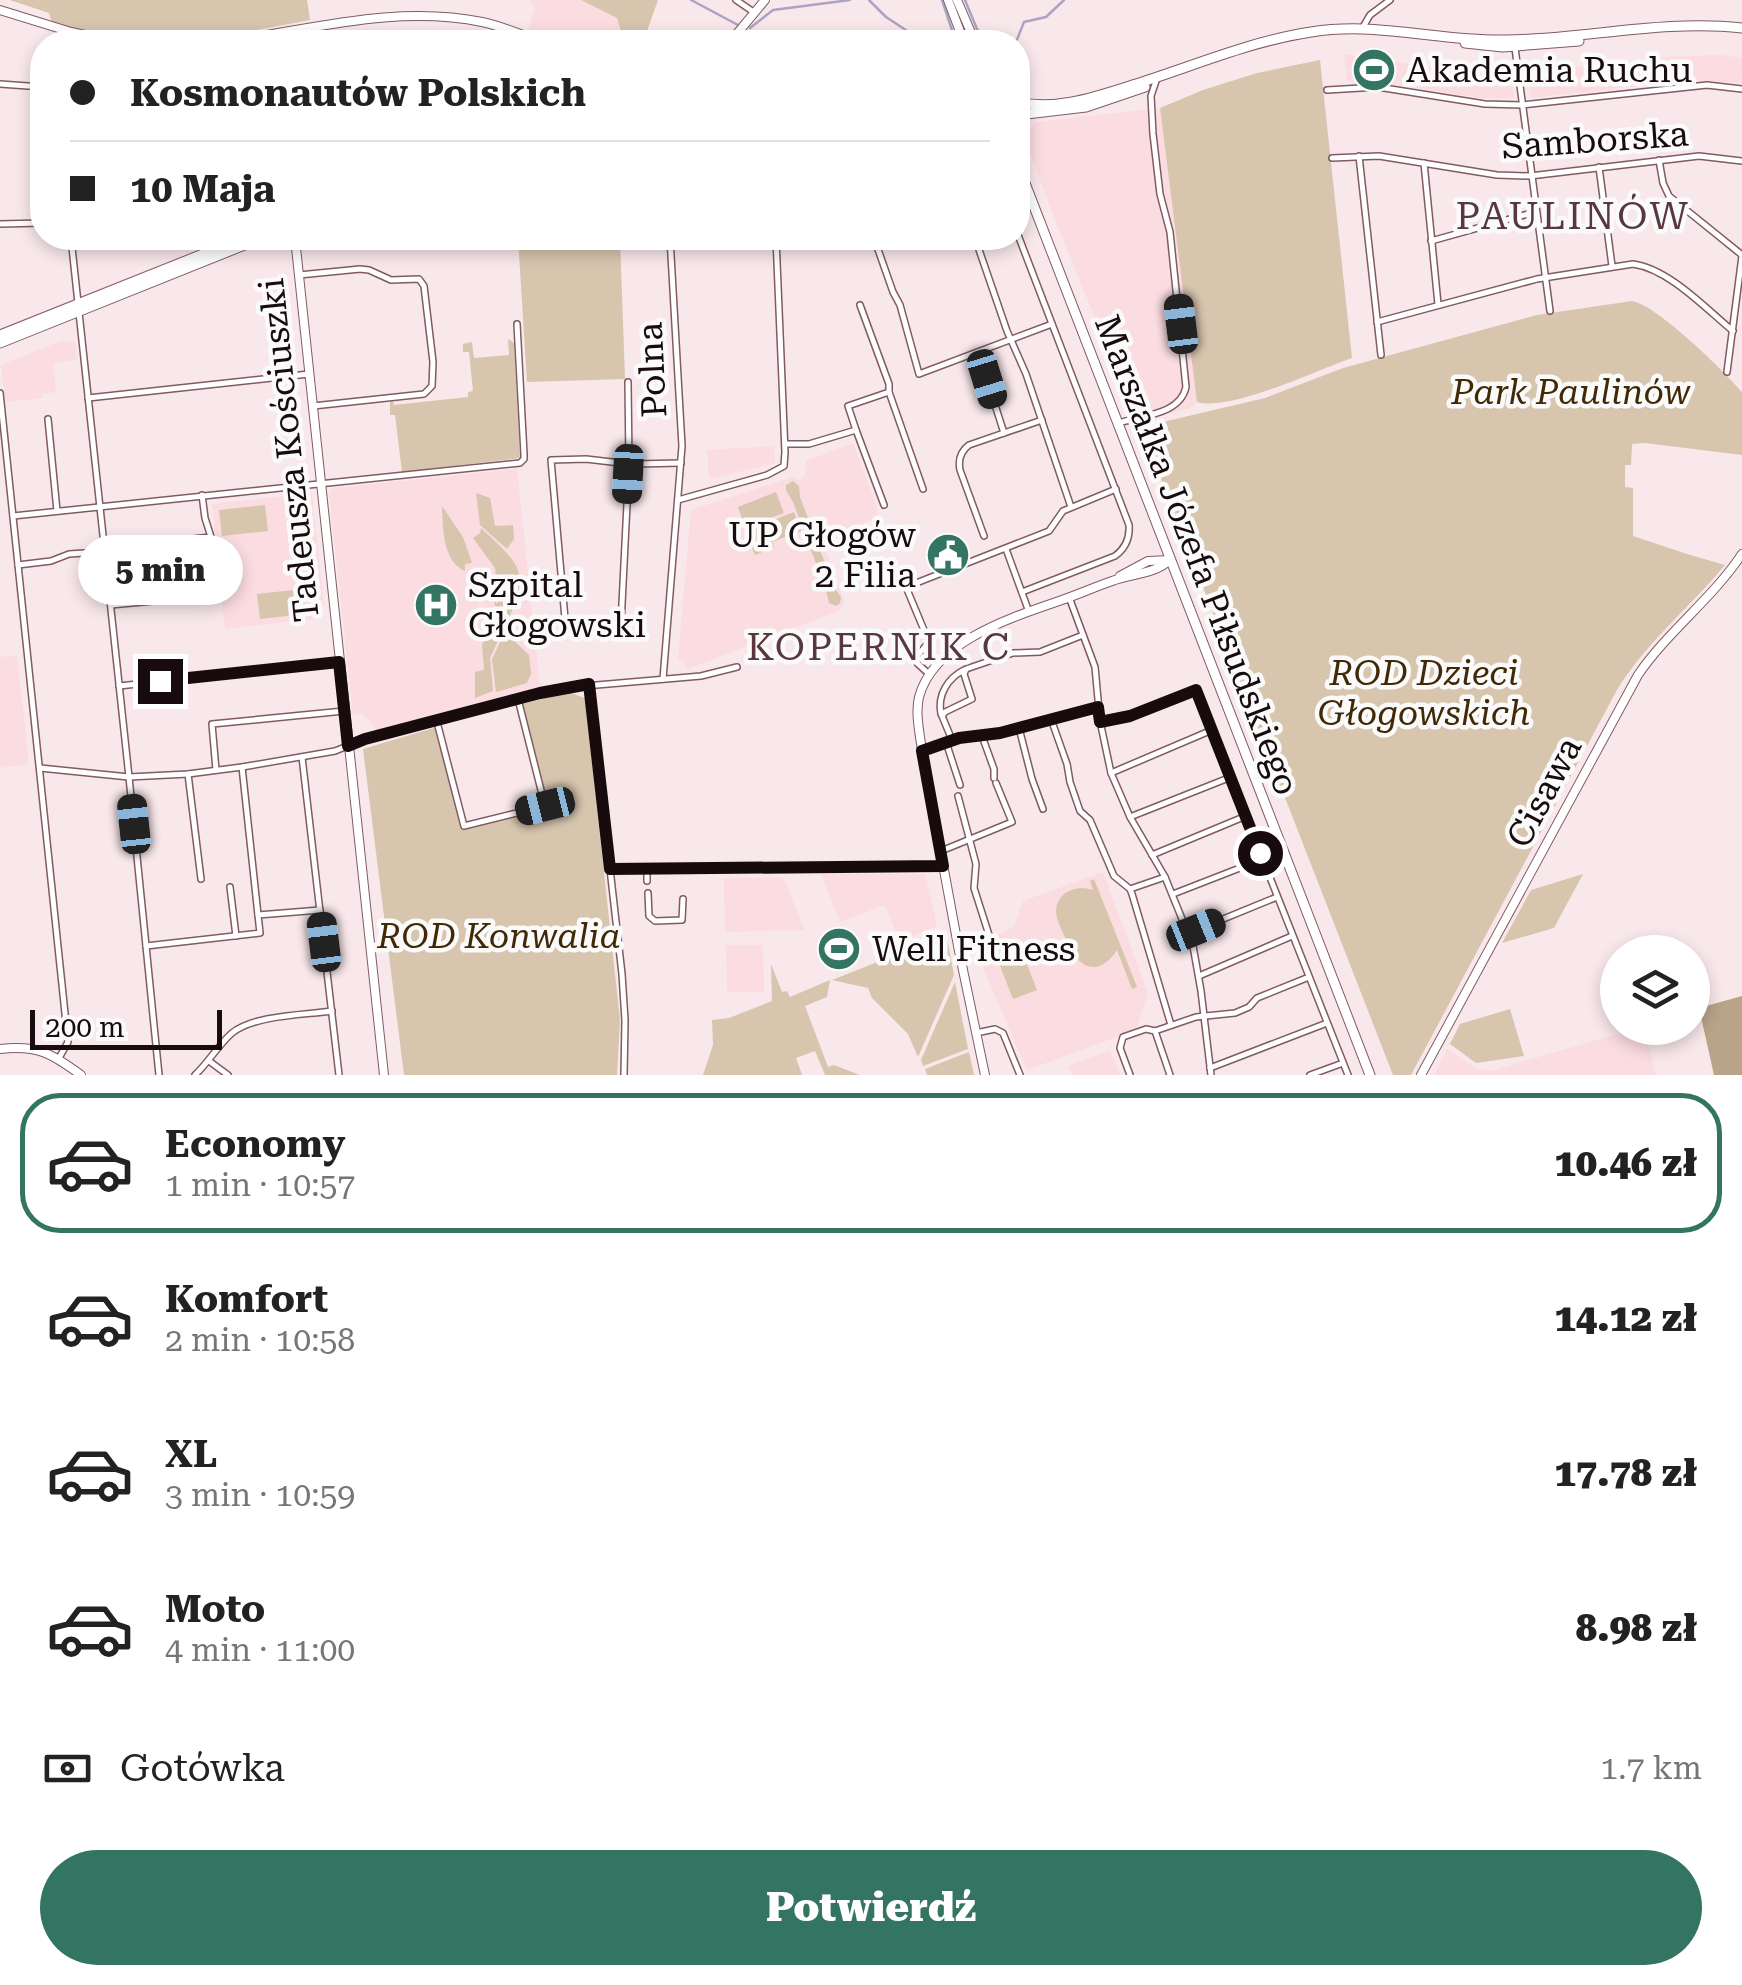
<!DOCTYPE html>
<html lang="pl">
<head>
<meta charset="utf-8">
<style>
	:root { --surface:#fff; --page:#f6f6f6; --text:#222; --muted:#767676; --line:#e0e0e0; --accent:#347462 }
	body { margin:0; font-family:"Roboto Serif",serif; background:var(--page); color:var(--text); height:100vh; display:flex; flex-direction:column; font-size:38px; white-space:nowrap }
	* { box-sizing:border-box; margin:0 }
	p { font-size:32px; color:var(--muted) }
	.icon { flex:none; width:55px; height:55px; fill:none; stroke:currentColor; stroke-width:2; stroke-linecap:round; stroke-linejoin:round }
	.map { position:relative; height:1075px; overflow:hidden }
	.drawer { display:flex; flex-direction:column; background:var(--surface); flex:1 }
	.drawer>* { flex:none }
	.guide { position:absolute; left:30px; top:30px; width:1000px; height:220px; border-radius:40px; box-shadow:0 5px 15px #0003; display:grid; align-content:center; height:220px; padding:0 40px; background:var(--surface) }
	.controls { position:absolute; left:1600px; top:935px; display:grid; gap:20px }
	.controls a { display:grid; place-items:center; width:110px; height:110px; border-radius:50%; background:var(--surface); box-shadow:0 5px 15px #0003; font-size:50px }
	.scale { position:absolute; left:30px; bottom:25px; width:192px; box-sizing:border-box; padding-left:10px; border:5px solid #180b0e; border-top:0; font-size:28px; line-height:35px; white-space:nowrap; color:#180b0e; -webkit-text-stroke:8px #fafafa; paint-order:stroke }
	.end { position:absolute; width:45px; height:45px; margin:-22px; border:12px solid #180b0e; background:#fff; box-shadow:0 0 0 5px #fff }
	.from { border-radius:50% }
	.bubble { position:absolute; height:70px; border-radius:35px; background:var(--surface); box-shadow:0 5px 15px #0003; font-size:32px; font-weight:800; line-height:70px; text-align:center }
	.car { position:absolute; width:30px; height:60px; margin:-30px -15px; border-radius:12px; box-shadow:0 0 8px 2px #0007; background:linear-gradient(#222 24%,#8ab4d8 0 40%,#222 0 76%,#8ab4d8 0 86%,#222 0) }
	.guide b { display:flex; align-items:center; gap:35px; height:95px; font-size:38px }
	.guide b+b { border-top:2px solid var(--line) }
	.guide i { width:25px; height:25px; background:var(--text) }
	ul { padding:18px 0 0; list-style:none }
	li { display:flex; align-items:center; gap:30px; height:140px; margin:0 20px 15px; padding:0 20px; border:5px solid transparent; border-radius:40px }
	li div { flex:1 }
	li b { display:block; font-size:38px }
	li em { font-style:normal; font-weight:800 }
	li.on { border-color:var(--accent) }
	li>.icon { width:90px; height:90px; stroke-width:1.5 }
	.pay { display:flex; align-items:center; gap:25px; height:110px; padding:0 40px; font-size:38px }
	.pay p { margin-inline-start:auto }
	.primary-button { display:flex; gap:20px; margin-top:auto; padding:20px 40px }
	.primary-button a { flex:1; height:115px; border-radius:60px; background:var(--accent); color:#fff; font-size:40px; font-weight:800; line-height:115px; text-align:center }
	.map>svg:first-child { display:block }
	.built { fill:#fbdce1 }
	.green { fill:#d7c5ae }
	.forest { fill:#b9a389 }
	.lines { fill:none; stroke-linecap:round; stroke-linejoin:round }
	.stream { stroke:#aca3c2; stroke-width:2.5 }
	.minor-casing { stroke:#805b63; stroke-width:8 }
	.tertiary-casing { stroke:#805b63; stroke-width:10 }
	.secondary-casing { stroke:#805b63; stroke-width:10 }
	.primary-casing { stroke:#805b63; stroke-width:11 }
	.minor { stroke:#fff; stroke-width:5 }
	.tertiary { stroke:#fff; stroke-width:8 }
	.secondary { stroke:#fff; stroke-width:8 }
	.primary { stroke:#fff; stroke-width:9 }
	.route { stroke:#180b0e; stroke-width:12 }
	.labels { text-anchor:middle; stroke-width:9; stroke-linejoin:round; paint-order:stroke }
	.poi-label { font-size:35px; fill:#180b0e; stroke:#fafafa; text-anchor:start }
	.street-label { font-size:35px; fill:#180b0e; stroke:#fafafa }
	.park-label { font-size:35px; font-style:italic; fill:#412905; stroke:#fafafa }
	.neighbourhood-label { font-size:38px; letter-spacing:2.5px; fill:#58373e; stroke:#fafafa }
</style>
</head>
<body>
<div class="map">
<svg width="1742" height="1075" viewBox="0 0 1742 1075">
	<rect width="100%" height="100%" fill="#f9e8eb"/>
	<g class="built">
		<path d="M 531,0 L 581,0 L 617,18 L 622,35 L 622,42 L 556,42 L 528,30 L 535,8 L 530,3 Z"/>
		<path d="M 1344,54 L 1470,73 L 1511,74 L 1514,98 L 1478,98 L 1371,80 L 1347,81 Z"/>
		<path d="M 1722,55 L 1742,58 L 1742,76 L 1739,83 L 1694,80 L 1531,98 L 1528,72 L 1676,56 Z"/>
		<path d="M 1160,108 L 1197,402 L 1191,408 L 1172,413 L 1136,418 L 1056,222 L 1026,143 L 1029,129 L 1036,122 Z"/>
		<path d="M 63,340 L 64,342 L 75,341 L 77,359 L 53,364 L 56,392 L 42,394 L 42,398 L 5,402 L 1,365 Z"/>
		<path d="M 853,443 L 877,507 L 878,517 L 822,541 L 844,601 L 841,610 L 687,669 L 684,661 L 678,659 L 691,510 L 792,477 L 799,480 L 805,476 L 806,461 Z"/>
		<path d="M 774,446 L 775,463 L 709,479 L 707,450 Z"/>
		<path d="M 517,469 L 540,687 L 376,730 L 369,719 L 365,719 L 364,714 L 353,715 L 329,492 L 333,488 Z"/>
		<path d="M 312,493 L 324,605 L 313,606 L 314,619 L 225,629 L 212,504 Z"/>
		<path d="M 17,655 L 29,764 L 0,768 L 0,657 Z"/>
		<path d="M 1103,872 L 1148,993 L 1136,1030 L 1027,1070 L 984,970 L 978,946 L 1014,926 L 1023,901 Z"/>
		<path d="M 821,874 L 925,874 L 937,926 L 900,942 L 885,905 L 840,922 Z"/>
		<path d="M 783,877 L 805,930 L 725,932 L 724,878 Z"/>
		<path d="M 726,945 L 763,945 L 764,992 L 727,992 Z"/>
		<path d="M 1638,1028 L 1644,1028 L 1656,1075 L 1434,1075 L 1447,1049 L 1475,1068 L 1491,1071 Z"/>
		<path d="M 1110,1050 L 1120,1075 L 1072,1075 L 1068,1066 Z"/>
	</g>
	<g class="green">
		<path d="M 10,0 L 307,0 L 310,20 L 246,32 L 169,39 L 92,34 L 52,23 L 49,13 Z"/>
		<path d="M 581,0 L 658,0 L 645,37 L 621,31 L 617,18 Z"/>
		<path d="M 1320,60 L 1352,358 C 1317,370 1230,412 1197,402 L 1160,108 L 1203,90 L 1257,73 Z"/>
		<path d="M 518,238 L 620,238 L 625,379 L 527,382 Z"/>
		<path d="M 1632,301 C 1657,305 1724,371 1742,392 L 1742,455 L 1645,443 L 1632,444 L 1631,465 L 1625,465 L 1625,487 L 1633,488 L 1633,536 L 1687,554 L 1725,565 C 1690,607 1648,641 1618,688 L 1411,1075 L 1393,1075 L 1143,433 L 1146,427 L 1150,425 L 1265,398 L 1343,368 L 1537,315 Z"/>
		<path d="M 508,339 L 514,343 L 520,458 L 402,472 L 395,415 L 390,415 L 390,402 L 393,401 L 394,405 L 468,397 L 468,392 L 473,391 L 469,352 L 463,352 L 463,344 L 472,342 L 474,358 L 509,355 Z"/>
		<path d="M 793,481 L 799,486 L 800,497 L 834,587 L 841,597 L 840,603 L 836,606 L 829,603 L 826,590 L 793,502 L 786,490 L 786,485 Z"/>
		<path d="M 776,492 L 784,513 L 745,527 L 738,507 Z"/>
		<path d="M 476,493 L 490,498 L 495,526 L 513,525 L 514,539 L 507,549 L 480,525 Z"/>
		<path d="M 265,505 L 268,531 L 222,536 L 219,510 Z"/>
		<path d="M 442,506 L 463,537 L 472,563 L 465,564 L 465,571 C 442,561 443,527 442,506 Z"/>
		<path d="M 794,512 L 801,531 L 772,542 L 774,547 L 755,555 L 745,531 Z"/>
		<path d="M 481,528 C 525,569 530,572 504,629 L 493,619 L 495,613 L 498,616 L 499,615 C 498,613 494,605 494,600 L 497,604 L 498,601 L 495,568 L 473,538 L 480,533 Z"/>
		<path d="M 303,589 L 305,614 L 260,619 L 257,594 Z"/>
		<path d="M 494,622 L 503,630 L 490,658 L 493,691 L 475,698 L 475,672 L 484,670 L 482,644 Z"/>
		<path d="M 505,632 L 529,655 L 531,674 L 527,683 L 496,692 L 492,659 Z"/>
		<path d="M 568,692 L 585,698 L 620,1020 L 617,1075 L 404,1075 L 363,749 L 437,727 L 463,830 L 548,808 L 523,704 Z"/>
		<path d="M 1583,874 L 1554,928 L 1502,943 L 1531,890 Z"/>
		<path d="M 1094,879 L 1137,987 L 1132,989 L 1117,950 C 1098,979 1077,968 1066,940 C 1063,933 1059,925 1057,918 C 1052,894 1074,884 1093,890 L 1090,881 Z"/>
		<path d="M 938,938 L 947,938 L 954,975 L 918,1057 L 908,1034 L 872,998 L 868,988 L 832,980 Z"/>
		<path d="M 1020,947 L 1037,990 L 1013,999 L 996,956 Z"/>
		<path d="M 771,964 L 782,992 L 787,991 L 790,997 L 830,980 L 827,997 L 805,1006 L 828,1067 L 834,1065 L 860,1075 L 825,1075 L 815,1051 L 796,1058 L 802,1075 L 703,1075 L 713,1045 L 712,1020 L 729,1018 L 772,1001 Z"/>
		<path d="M 955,982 L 968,1049 L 923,1066 L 921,1060 Z"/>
		<path d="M 1510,1009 L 1524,1056 L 1476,1063 L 1450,1044 L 1460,1024 Z"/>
		<path d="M 969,1052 L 974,1075 L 927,1075 L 925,1069 Z"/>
	</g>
	<path class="forest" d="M 1742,996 L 1742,1075 L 1714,1075 L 1699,1008 Z"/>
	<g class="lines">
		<g class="stream">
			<path d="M 691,0 L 738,25"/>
			<path d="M 869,0 L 886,17 L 924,42"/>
			<path d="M 942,0 L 956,42"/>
			<path d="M 965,0 L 977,29 L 987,42"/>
			<path d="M 750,28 L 773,10 L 850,0"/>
			<path d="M 1016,42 L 1024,22 L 1046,17 L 1064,0"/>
		</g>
		<g class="minor-casing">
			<g id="minor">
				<path d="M 736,0 L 755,13"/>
				<path d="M 1363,27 L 1370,15 L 1390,0"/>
				<path d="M 1515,48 L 1550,311"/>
				<path d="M 0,84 L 42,87"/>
				<path d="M 1327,90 L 1378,87 L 1485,104 L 1522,105 L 1707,85 L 1742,89"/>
				<path d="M 1359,156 L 1381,355"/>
				<path d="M 1332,158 L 1379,156 L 1497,175 L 1530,176 L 1699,156 L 1742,161"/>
				<path d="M 1659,160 L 1663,183 L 1669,196 L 1742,255"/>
				<path d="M 1424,163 L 1438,304"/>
				<path d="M 1599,167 L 1612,266"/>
				<path d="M 0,224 L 42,223"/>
				<path d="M 1018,235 L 1129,525 C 1130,538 1126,548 1115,556 L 1022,592"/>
				<path d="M 71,238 L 129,777 L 159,1075"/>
				<path d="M 874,238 L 893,292 L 900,305 L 919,374 L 1052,324"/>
				<path d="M 975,238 L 1007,331 L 1026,374 L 1071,507"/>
				<path d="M 1431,241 L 1535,212"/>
				<path d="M 299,275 L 360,269 L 369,270 L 391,280 L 419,279 L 424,286 L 433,362 L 432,386 L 424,394 L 313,406"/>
				<path d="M 860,305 L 889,384 L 889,392"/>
				<path d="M 1377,322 L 1537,279 L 1633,264 C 1669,269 1705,308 1733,331"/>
				<path d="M 978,352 L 1004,433"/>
				<path d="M 1727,372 L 1742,256"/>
				<path d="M 628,382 L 629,464 L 621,624 L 616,628 L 566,630 L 551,460 L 586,459 L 629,464 L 635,464 L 681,463"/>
				<path d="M 0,393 L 68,1042 L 59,1058"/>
				<path d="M 88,398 L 309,374"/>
				<path d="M 48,419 L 57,511"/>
				<path d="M 1119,423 C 1142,415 1180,415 1186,387 L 1170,232 L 1160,194 L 1153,134 L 1151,96 L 1156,81"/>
				<path d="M 856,430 L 884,505"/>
				<path d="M 785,444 L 809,444 L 856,430 L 848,406 L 889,392 L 923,489"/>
				<path d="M 678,500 L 767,475 L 784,466 L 785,452 L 776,238"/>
				<path d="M 13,516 L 520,463 L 524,459 L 524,454 L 517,324"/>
				<path d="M 984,536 L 960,470 C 958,460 961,451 969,445 L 1042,420"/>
				<path d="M 1006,549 L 1029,612"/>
				<path d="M 18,565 L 51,561 L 69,554 L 100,552 L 109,548 L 211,537 L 205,518 L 202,495"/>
				<path d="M 1069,597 L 1095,667 L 1100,721 L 1111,773 L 1130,817 L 1165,877 L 1193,946 L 1201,991 L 1211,1075"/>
				<path d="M 111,605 L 216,595"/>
				<path d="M 930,675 L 917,663 L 918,655 L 929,642 L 906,587 L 1049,531 L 1063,511 L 1116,489"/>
				<path d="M 663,679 L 682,446 L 670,238"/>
				<path d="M 589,685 L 622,974 L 625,1020 L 624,1075"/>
				<path d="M 119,686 L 339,662"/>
				<path d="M 941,714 C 937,695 948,678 964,670"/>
				<path d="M 1051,719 L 1067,764 L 1070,782 L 1080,811 L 1090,820 L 1114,876 L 1130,889 L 1132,894 L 1171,1025"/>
				<path d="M 1100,721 L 1130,716 L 1196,690 L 1348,1075"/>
				<path d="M 437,722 L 464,826 L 545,806 L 518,699"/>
				<path d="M 1019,728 L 1032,779 L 1043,809"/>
				<path d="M 982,736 L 994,769 L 994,778"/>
				<path d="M 952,740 L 942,716 L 945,712 L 972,699 L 964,674 L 966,669 L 1013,653 L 1040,652 L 1083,635"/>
				<path d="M 946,742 L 960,785"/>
				<path d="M 922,751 L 959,738 L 1000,733 L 1098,707"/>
				<path d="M 302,757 L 339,1075"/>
				<path d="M 242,767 L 258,915"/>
				<path d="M 40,768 L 129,777 L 188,774 L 242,767 L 335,751 L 365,739 L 562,688 L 701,676 L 737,667"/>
				<path d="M 216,770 L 212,724 L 344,711"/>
				<path d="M 1111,773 L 1212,730"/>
				<path d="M 188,774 L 201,879"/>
				<path d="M 958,796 L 976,864 L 974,888 L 989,935"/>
				<path d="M 1130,817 L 1231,777"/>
				<path d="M 941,851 L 1012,822 L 996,783"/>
				<path d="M 1152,855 L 1246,816"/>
				<path d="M 647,868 L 647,881"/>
				<path d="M 610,869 L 942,866"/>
				<path d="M 230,887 L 236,936"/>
				<path d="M 1130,889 L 1165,877"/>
				<path d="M 648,893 L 649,916 L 655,921 L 682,920 L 683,899"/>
				<path d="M 1173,894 L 1263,859"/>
				<path d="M 1189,933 L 1277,897"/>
				<path d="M 146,946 L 260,933 L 258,915 L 320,910"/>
				<path d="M 1199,976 L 1292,936"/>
				<path d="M 1155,1031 L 1170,1075"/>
				<path d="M 976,1033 L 995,1029 L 1003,1033 L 1020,1075"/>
				<path d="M 209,1061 L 228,1075"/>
				<path d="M 1210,1068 L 1327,1023"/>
				<path d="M 195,1075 C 209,1062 218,1045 232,1033 C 254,1015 304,1015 332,1011"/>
				<path d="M 1130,1075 L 1120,1048 L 1123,1037 L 1146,1029 L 1155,1031 L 1196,1017 L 1235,1013 L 1249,1007 L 1257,998 L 1309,977"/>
				<path d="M 1310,1075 L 1343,1063"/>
			</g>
		</g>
		<g class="tertiary-casing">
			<g id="tertiary">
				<path d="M 0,10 L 71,32 L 117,42"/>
				<path d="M 221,42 C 306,31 395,4 482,22 C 502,26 522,35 541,42"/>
				<path d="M 730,42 L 765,0"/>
				<path d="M 295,238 L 384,1075"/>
				<path d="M 1120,576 L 1148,561 L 1170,560"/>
				<path d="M 0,1049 C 38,1045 51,1053 81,1075"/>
				<path d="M 985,1075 L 959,951 L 922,751 C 920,734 915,714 919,697 C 934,641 1013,617 1062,600 C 1079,594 1095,587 1112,581 C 1133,573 1153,575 1170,560"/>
				<path d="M 1421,1075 L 1638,675 C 1668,631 1712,599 1742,554"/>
			</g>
		</g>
		<g class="secondary-casing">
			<g id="secondary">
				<path d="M 948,0 L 964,42"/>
				<path d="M 957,0 L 975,42"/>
			</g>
		</g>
		<g class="primary-casing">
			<g id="primary">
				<path d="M 1465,43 L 1503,47 L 1579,41"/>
				<path d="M 1018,102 C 1058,111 1098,96 1136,84 C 1193,66 1251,41 1311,32 C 1379,21 1440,42 1507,40 C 1585,39 1664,19 1742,28"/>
				<path d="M 1018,115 L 1086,107 L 1145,87"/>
				<path d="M 1018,165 L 1370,1075"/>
				<path d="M 0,335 L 243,238"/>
				<path d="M 0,343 L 262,238"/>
			</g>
		</g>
		<use href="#minor" class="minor"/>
		<use href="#tertiary" class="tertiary"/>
		<use href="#secondary" class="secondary"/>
		<use href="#primary" class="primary"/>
	</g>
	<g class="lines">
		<path class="route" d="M 160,681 L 339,662 L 348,746 L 365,739 L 540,693 L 589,684 L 610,869 L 943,866 L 922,751 L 959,738 L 1000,733 L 1098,707 L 1100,722 L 1130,716 L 1196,690 L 1260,853"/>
	</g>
	<defs>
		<g id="stadium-disc" transform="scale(2.25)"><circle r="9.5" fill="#347462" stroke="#fafafa"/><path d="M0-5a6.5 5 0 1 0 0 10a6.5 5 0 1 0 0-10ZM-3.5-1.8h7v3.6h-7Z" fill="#fff"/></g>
		<g id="civic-disc" transform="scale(2.25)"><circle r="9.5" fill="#347462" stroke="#fafafa"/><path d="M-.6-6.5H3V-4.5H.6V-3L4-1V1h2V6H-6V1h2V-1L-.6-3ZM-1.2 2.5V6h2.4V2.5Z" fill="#fff"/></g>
		<g id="hospital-disc" transform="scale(2.25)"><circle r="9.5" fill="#347462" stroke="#fafafa"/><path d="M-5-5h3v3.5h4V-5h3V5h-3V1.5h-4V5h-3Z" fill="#fff"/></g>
	</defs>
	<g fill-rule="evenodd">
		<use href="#stadium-disc" x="1374" y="70"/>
		<use href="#civic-disc" x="948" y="555"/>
		<use href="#hospital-disc" x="436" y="605"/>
		<use href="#stadium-disc" x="839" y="949"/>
	</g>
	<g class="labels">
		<g class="poi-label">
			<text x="1406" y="82">Akademia Ruchu</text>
			<text x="916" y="547" text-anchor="end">UP Głogów<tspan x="916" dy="40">2 Filia</tspan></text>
			<text x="468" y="597">Szpital<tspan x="468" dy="40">Głogowski</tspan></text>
			<text x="872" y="961">Well Fitness</text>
		</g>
		<g class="street-label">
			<text transform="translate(1595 140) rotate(-4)" y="12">Samborska</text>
			<text transform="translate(652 370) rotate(-93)" y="12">Polna</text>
			<text transform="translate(289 450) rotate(-96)" y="12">Tadeusza Kościuszki</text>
			<text transform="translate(1197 555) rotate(69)" y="12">Marszałka Józefa Piłsudskiego</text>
			<text transform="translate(1544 792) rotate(-62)" y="12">Cisawa</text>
		</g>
		<g class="park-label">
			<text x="1571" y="404">Park Paulinów</text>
			<text x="1424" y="685">ROD Dzieci<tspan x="1424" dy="40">Głogowskich</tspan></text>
			<text x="499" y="948">ROD Konwalia</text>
		</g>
		<g class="neighbourhood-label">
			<text x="1573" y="229">PAULINÓW</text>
			<text x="879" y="660">KOPERNIK C</text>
		</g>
	</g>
</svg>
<div class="controls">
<a><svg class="icon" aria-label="layers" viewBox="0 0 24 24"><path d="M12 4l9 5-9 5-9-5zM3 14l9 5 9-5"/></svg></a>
</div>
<div class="scale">200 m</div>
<i class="end from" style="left:1260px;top:853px"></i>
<i class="end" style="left:160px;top:681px"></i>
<div class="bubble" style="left:78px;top:535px;width:165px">5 min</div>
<i class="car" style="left:1181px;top:324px;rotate:353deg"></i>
<i class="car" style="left:987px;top:379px;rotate:163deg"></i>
<i class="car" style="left:628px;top:474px;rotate:183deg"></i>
<i class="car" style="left:545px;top:806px;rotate:256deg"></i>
<i class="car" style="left:134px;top:824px;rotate:354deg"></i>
<i class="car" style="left:1196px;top:930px;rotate:68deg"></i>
<i class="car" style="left:324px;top:942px;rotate:353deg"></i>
<div class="guide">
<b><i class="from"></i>Kosmonautów Polskich</b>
<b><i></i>10 Maja</b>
</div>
</div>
<section class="drawer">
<ul>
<li class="on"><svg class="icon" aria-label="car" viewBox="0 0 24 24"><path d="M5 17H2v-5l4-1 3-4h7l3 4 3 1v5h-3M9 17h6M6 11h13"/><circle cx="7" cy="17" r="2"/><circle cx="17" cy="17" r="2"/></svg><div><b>Economy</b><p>1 min · 10:57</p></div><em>10.46 zł</em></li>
<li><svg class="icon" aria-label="car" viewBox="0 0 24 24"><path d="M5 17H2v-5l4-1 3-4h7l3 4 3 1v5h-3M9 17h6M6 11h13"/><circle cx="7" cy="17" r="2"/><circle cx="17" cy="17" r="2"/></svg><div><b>Komfort</b><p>2 min · 10:58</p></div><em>14.12 zł</em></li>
<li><svg class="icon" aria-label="car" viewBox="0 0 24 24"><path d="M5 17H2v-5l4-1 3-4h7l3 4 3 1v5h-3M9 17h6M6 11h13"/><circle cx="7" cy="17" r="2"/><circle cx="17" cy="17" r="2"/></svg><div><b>XL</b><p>3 min · 10:59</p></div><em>17.78 zł</em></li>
<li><svg class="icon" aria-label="car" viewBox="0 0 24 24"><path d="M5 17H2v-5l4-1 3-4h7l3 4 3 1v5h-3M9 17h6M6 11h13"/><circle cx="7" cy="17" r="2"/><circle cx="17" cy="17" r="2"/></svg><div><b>Moto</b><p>4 min · 11:00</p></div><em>8.98 zł</em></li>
</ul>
<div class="pay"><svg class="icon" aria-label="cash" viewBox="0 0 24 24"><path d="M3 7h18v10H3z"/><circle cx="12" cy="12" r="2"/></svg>Gotówka<p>1.7 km</p></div>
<div class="primary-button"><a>Potwierdź</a></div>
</section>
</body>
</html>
